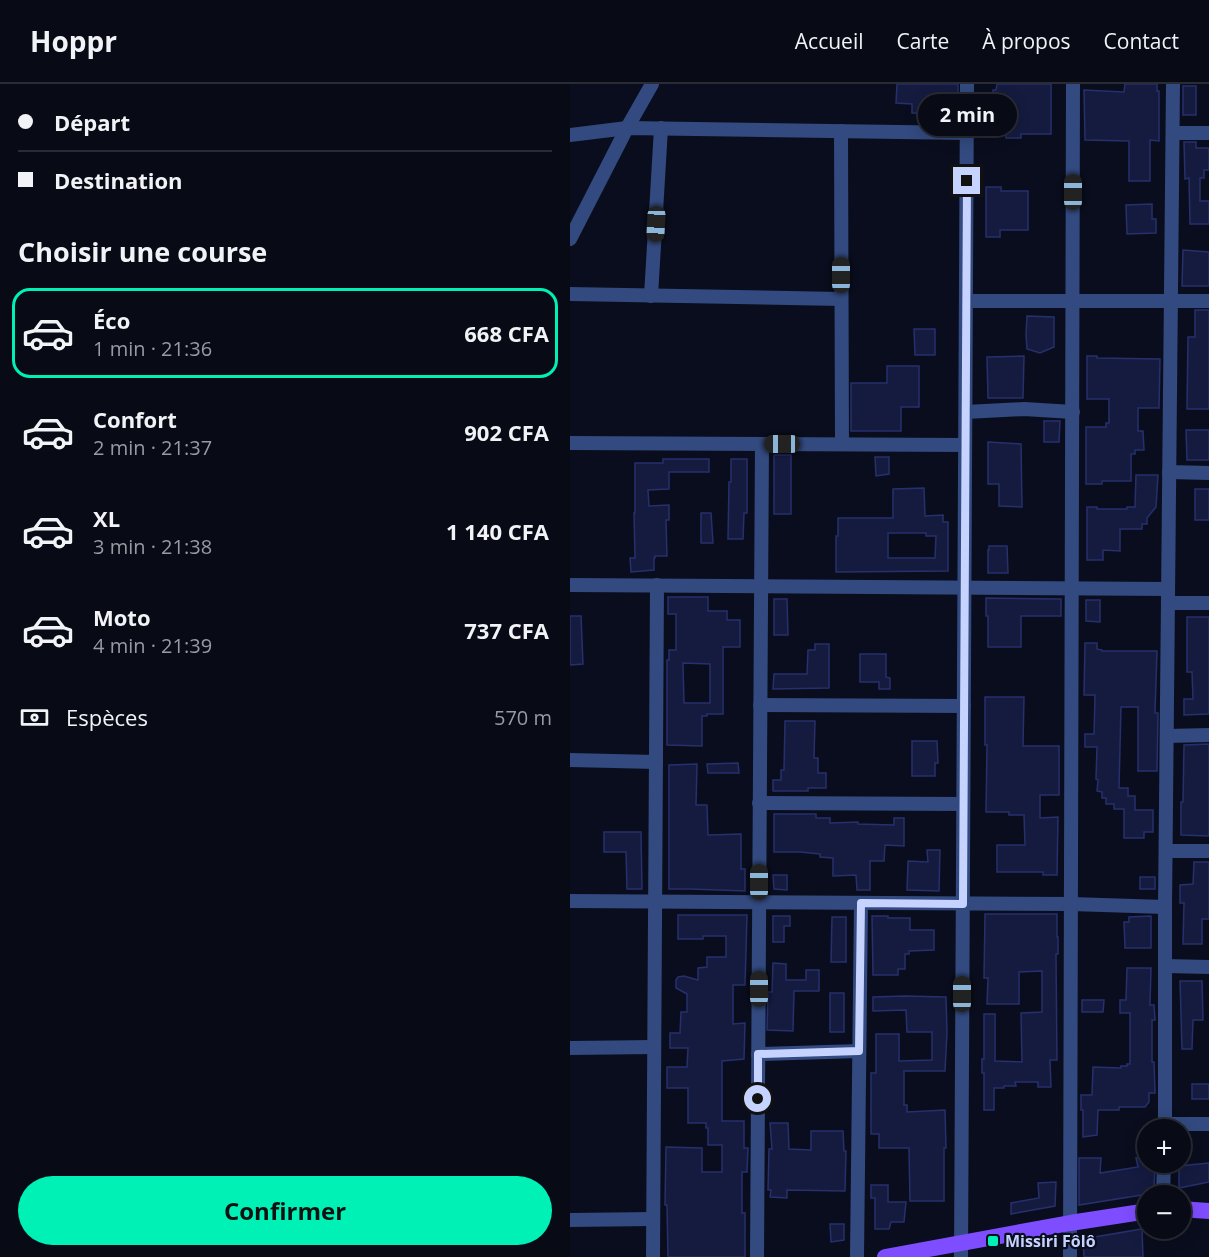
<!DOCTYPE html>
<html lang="fr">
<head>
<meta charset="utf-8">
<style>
	:root { --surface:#080a16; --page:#161823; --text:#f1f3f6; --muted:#989aa1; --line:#292b35; --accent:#00f1b5 }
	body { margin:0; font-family:"Open Sans",sans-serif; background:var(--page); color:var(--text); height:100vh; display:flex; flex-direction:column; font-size:22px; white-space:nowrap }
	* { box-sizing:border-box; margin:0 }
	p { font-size:20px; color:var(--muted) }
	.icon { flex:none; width:33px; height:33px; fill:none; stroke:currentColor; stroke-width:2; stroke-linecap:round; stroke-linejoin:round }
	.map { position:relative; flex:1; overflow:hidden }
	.details { display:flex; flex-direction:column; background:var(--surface); width:570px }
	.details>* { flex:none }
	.banner { display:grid; align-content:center; height:132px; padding:0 18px; background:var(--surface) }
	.buttons { position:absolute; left:567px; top:1035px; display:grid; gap:12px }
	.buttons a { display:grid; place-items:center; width:54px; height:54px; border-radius:50%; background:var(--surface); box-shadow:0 3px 15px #0003,0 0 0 2px var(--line); font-size:30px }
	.end { position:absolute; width:27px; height:27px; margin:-14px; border:8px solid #c6d3ff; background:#111; box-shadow:0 0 0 3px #111 }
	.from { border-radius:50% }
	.bubble { position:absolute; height:42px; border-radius:21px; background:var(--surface); box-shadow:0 3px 15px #0003,0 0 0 2px var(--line); font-size:20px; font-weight:700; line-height:42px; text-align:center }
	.car { position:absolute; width:18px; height:36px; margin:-18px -9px; border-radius:8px; box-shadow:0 0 4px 2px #0007; background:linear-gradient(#222 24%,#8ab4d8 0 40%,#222 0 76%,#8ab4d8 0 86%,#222 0) }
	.banner b { display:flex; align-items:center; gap:21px; height:57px; font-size:22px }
	.banner b+b { border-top:2px solid var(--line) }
	.banner i { width:15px; height:15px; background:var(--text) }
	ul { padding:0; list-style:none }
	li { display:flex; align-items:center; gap:18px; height:90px; margin:0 12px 9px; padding:0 6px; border:3px solid transparent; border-radius:18px }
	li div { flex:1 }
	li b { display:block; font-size:22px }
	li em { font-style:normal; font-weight:700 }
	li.on { border-color:var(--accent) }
	li>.icon { width:54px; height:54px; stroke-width:1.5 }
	h2 { padding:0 18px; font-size:27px; line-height:72px }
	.pay { display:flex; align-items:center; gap:15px; height:66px; padding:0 18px; font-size:22px }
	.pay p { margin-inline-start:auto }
	.primary-button { display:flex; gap:12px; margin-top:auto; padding:12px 18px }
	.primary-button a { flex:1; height:69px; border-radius:36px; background:var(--accent); color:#111; font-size:24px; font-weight:700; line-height:69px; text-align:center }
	header { display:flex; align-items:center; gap:36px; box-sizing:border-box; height:84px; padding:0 30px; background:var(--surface); border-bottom:2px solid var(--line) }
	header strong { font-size:28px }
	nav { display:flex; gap:33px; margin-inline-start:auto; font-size:21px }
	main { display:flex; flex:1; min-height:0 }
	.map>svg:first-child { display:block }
	.building { fill:#151b3f; stroke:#26306c; stroke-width:1.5; fill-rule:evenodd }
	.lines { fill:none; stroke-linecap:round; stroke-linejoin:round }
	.minor { stroke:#324a7f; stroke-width:14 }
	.major { stroke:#7e4dff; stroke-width:16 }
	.route { stroke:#c6d3ff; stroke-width:8 }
	.poi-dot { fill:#00f1b5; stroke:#0a0d1d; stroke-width:2 }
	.labels { text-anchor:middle; stroke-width:4.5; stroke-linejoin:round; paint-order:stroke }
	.poi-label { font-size:16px; font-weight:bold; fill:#c6d3ff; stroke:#0a0d1d; text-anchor:start }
</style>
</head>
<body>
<header>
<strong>Hoppr</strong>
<nav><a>Accueil</a><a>Carte</a><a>À propos</a><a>Contact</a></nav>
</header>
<main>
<section class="details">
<div class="banner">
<b><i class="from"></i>Départ</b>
<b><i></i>Destination</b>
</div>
<h2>Choisir une course</h2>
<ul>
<li class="on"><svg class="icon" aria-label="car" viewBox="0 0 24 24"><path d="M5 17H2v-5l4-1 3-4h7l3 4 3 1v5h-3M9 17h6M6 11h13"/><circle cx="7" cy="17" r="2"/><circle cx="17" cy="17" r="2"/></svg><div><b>Éco</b><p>1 min · 21:36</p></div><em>668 CFA</em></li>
<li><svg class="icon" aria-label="car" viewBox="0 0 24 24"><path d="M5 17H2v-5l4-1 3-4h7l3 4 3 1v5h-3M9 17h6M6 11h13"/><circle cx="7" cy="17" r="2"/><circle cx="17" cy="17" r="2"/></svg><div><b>Confort</b><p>2 min · 21:37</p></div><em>902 CFA</em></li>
<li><svg class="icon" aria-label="car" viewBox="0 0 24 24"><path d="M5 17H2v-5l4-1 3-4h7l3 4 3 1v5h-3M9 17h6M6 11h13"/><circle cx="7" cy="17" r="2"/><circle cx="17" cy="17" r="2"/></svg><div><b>XL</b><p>3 min · 21:38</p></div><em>1 140 CFA</em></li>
<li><svg class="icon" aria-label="car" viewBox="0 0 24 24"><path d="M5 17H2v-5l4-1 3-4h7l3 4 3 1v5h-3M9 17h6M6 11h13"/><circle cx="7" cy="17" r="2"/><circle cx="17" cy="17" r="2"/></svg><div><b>Moto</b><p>4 min · 21:39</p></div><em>737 CFA</em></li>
</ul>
<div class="pay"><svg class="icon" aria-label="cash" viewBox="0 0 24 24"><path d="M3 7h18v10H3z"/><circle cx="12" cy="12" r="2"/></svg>Espèces<p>570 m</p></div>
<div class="primary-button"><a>Confirmer</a></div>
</section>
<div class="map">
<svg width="639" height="1173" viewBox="0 0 639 1173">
	<rect width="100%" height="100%" fill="#0a0d1d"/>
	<g class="building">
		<path d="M 327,0 L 388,0 L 388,33 L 353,33 L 353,29 L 342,29 L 342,20 L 326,19 Z"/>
		<path d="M 427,0 L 481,0 L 481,50 L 451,50 L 451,54 L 436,54 L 436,25 L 423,25 L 423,6 L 426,6 Z"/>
		<path d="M 555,0 L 587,0 L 587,7 L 589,7 L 589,57 L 580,56 L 580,97 L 559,97 L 559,57 L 515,56 L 514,6 L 554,8 Z"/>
		<rect x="613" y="2" width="13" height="29"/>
		<path d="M 614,58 L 626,58 L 626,64 L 639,64 L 639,86 L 634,86 L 634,94 L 630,94 L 630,117 L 639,117 L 639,140 L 620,140 L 619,94 L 615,95 Z"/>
		<path d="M 416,103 L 431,103 L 431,107 L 458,107 L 458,146 L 430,146 L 430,153 L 416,153 Z"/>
		<path d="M 582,120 L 582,135 L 586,135 L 586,149 L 557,150 L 556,121 Z"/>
		<path d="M 613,166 L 639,168 L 639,202 L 612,202 Z"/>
		<path d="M 625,226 L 639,226 L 639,325 L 617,325 L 618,253 L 625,253 Z"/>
		<path d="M 457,232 L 484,233 L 484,263 L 470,269 L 457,265 L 456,251 Z"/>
		<path d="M 344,245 L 365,245 L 365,271 L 345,271 Z"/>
		<path d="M 454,272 L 453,314 L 418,314 L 417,273 Z"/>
		<path d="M 517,272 L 527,272 L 527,274 L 590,275 L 589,324 L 568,324 L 568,347 L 573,347 L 574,366 L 565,366 L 565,370 L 561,370 L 561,397 L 532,397 L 532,400 L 516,400 L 516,343 L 536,343 L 536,339 L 539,339 L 539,315 L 517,315 Z"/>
		<path d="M 317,282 L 349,282 L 349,323 L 331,323 L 331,347 L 281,347 L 281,299 L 317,299 Z"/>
		<path d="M 474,337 L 490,337 L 489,358 L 474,358 Z"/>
		<path d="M 616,346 L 639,346 L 639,376 L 617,376 Z"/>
		<path d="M 418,358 L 451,360 L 452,423 L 429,422 L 429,400 L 418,400 Z"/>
		<rect x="204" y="371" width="17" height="59"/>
		<path d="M 305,373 L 319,373 L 319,390 L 306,392 Z"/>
		<path d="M 93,375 L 139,375 L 139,388 L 99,388 L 99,405 L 78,406 L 79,422 L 99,421 L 99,436 L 96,436 L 97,472 L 85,472 L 85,474 L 84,474 L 84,486 L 61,488 L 60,474 L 65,474 L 64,429 L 65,429 L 65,379 L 93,379 Z"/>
		<path d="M 161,375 L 177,375 L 177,429 L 174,429 L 173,455 L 158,455 L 159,398 L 161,398 Z"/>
		<path d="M 566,391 L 588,391 L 586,423 L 577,434 L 577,440 L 572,440 L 572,445 L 550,445 L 550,467 L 533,466 L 533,476 L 517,476 L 517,423 L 527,423 L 527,425 L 557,425 L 557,423 L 565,423 Z"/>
		<path d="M 354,404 L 355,432 L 373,431 L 373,438 L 378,438 L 378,487 L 266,488 L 266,452 L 268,452 L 268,434 L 323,434 L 323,405 ZM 318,449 L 356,449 L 356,452 L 366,452 L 365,474 L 318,474 Z"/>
		<rect x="625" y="405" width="14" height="31"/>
		<path d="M 131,429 L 141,429 L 143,459 L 131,459 Z"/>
		<path d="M 419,462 L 437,462 L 438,489 L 418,489 L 418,466 L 419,466 Z"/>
		<path d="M 98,513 L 138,513 L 138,527 L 157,527 L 157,536 L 170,536 L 170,563 L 153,563 L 153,630 L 137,630 L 137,632 L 132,632 L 132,662 L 97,661 L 97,576 L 99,576 L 99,566 L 106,566 L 106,530 L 98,530 ZM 113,579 L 140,580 L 140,619 L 114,619 Z"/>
		<path d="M 416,514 L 491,515 L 491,532 L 451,532 L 451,563 L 418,563 L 418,532 L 416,532 Z"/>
		<path d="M 204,515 L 217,515 L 218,551 L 204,551 Z"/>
		<path d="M 516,516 L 530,516 L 530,538 L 516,537 Z"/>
		<path d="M 0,532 L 11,532 L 13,580 L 0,581 Z"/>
		<path d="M 617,533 L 639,533 L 639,630 L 614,631 L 614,615 L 623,615 L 622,588 L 617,588 Z"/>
		<path d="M 515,559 L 527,559 L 527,565 L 532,566 L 532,567 L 587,567 L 585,629 L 588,629 L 587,687 L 568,687 L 568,623 L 551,623 L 549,704 L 558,704 L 558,712 L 565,712 L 565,726 L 583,726 L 583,748 L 574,748 L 574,754 L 554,754 L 554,725 L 544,725 L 544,720 L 536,720 L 536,714 L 532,714 L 532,708 L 527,707 L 528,696 L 526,695 L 527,663 L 515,663 L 515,650 L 524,650 L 525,611 L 514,611 Z"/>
		<path d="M 245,560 L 259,560 L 259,604 L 203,605 L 204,590 L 237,590 L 238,566 L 245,566 Z"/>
		<path d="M 290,570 L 316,570 L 316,593 L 320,594 L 320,605 L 309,605 L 309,598 L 290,598 Z"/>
		<path d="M 415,613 L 454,613 L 453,662 L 489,662 L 489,711 L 470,711 L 470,734 L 488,733 L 487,791 L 473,791 L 473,788 L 427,788 L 427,761 L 455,761 L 454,731 L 439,731 L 439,728 L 416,728 L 417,661 L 415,661 Z"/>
		<path d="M 215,637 L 245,637 L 244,674 L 248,674 L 248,689 L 256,689 L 256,704 L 238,704 L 238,707 L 203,707 L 203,696 L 211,696 L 211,686 L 214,686 Z"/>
		<path d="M 342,657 L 367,657 L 368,679 L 365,679 L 365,692 L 342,692 Z"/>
		<path d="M 639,660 L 639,752 L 611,751 L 611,718 L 613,718 L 614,661 Z"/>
		<path d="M 168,679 L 169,689 L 138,689 L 137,680 Z"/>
		<path d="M 127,680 L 126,721 L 137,721 L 138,751 L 171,750 L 171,785 L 175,785 L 175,807 L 120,805 L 99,805 L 99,681 Z"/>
		<path d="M 204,730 L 246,730 L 246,734 L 260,734 L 260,739 L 288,738 L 288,740 L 324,741 L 324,734 L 334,734 L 334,762 L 315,761 L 314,777 L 300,777 L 300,806 L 287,806 L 286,791 L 263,792 L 263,774 L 250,773 L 250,770 L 230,768 L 204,768 Z"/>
		<path d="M 34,748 L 71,748 L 72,805 L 57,805 L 56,768 L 34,768 Z"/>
		<path d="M 357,766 L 370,766 L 369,807 L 337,806 L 338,777 L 358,778 Z"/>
		<path d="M 624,778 L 639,778 L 639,835 L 632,835 L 632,860 L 613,860 L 614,819 L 610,819 L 610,801 L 623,800 Z"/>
		<path d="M 203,791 L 217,791 L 217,806 L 204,805 Z"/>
		<rect x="570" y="793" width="15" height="12"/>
		<path d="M 415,830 L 487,830 L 487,853 L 488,853 L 488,870 L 486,870 L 487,976 L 480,976 L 481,1003 L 468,1003 L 468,998 L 445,998 L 446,1002 L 434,1002 L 434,1004 L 424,1004 L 424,1026 L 414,1026 L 414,989 L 412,989 L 412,975 L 414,975 L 414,930 L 425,930 L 425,977 L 452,978 L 451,929 L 472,928 L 472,887 L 449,888 L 449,920 L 417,920 L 418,894 L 414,894 Z"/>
		<path d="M 108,831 L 177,831 L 175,901 L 163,901 L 163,940 L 175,939 L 174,975 L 152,977 L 152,1037 L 174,1037 L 174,1064 L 178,1064 L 177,1088 L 172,1088 L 172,1129 L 175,1129 L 175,1173 L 98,1173 L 97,1121 L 95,1121 L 96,1063 L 132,1064 L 132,1088 L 152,1088 L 152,1061 L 138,1061 L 138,1044 L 136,1044 L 136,1039 L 118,1039 L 118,1004 L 97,1004 L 97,983 L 117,983 L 118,964 L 100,964 L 100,949 L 110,949 L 111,928 L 117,928 L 117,910 L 106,904 L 106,896 L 108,893 L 114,892 L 128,896 L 128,884 L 137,883 L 137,873 L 156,873 L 156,852 L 133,852 L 133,855 L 108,855 Z"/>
		<path d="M 203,832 L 220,832 L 220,842 L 214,842 L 214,858 L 203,858 Z"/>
		<path d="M 302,832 L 318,832 L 318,834 L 340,834 L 340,846 L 364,846 L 364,866 L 339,867 L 339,870 L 335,870 L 335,885 L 328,885 L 328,891 L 303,891 Z"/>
		<path d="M 581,832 L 581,864 L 555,864 L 554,838 L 559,838 L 559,833 Z"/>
		<path d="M 262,833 L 276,833 L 276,878 L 261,878 Z"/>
		<path d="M 203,879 L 216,880 L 216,896 L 236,896 L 236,886 L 249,886 L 249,907 L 224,907 L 223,947 L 197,946 L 198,908 L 202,908 Z"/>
		<path d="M 557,884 L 581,884 L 580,921 L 584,921 L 585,936 L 582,936 L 582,978 L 584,978 L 585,1009 L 579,1009 L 579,1018 L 575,1023 L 549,1023 L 549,1026 L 528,1026 L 527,1051 L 513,1053 L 513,1026 L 511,1026 L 511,1011 L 522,1011 L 523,983 L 551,984 L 551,982 L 557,982 L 557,980 L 560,980 L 560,929 L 550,929 L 550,916 L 556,916 Z"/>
		<path d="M 610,897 L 632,897 L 633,936 L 623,936 L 622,965 L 612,965 Z"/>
		<rect x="260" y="909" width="14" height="39"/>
		<path d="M 335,912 L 376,913 L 377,948 L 375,987 L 334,987 L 334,1021 L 337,1021 L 337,1028 L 375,1026 L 376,1064 L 374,1064 L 374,1117 L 340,1117 L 339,1064 L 309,1064 L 309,1050 L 301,1050 L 301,989 L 306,989 L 306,950 L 329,950 L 329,977 L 362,976 L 362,948 L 337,948 L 336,926 L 303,927 L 303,913 Z"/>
		<path d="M 512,916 L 534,916 L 533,928 L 512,928 Z"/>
		<rect x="622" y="1000" width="17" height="15"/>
		<path d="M 200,1039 L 218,1039 L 219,1065 L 241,1066 L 241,1047 L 273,1047 L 274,1067 L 276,1067 L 275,1107 L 217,1106 L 217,1114 L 200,1113 L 201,1106 L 198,1106 L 199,1065 L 202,1065 Z"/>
		<path d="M 509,1074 L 531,1074 L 530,1089 L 568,1083 L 566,1074 L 578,1074 L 578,1078 L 585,1078 L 584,1109 L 509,1121 Z"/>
		<path d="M 639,1079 L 639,1098 L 609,1104 L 609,1082 Z"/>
		<path d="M 486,1098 L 485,1122 L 441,1130 L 441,1119 L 469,1114 L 468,1099 Z"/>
		<path d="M 301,1101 L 318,1101 L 318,1118 L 336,1118 L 334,1138 L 321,1138 L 319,1145 L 305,1145 L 305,1114 L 301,1114 Z"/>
		<path d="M 260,1140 L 274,1140 L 274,1156 L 261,1158 Z"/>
		<path d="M 572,1145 L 573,1173 L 514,1173 L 513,1155 Z"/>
	</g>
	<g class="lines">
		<g class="minor">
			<path d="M 271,47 L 272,360"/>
			<path d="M 603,49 L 639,49"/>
			<path d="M 0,51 L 57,44 L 397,49"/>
			<path d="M 0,155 L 57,44 L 82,0"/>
			<path d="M 0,210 L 271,215"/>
			<path d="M 81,212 L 91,44"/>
			<path d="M 396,217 L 639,217"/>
			<path d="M 396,328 L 454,325 L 503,328"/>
			<path d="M 0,359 L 395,361"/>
			<path d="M 599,388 L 639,389"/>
			<path d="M 0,501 L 598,505"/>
			<path d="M 598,519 L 639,519"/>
			<path d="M 190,621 L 394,622"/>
			<path d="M 597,652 L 639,651"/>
			<path d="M 0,676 L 86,678"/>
			<path d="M 189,719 L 393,720"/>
			<path d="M 596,767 L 639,767"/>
			<path d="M 0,817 L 501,820 L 595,823"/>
			<path d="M 595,882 L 639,883"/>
			<path d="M 0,964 L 84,963"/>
			<path d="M 188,970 L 289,967"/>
			<path d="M 595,1040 L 639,1040"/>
			<path d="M 595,1046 L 595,823 L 603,0"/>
			<path d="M 593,1112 L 594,1078"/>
			<path d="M 0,1136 L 83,1135"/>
			<path d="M 83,1173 L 87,501"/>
			<path d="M 187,1173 L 192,360"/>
			<path d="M 287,1173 L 291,819"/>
			<path d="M 391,1173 L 397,0"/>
			<path d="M 500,1173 L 503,0"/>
		</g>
		<g class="major">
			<path d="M 610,1125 L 639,1127"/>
			<path d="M 315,1173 L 500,1139 L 578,1127"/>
		</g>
	</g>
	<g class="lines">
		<path class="route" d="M 188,1015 L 188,970 L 289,967 L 291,819 L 393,820 L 397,97"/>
	</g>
	<rect class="poi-dot" x="417" y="1151" width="12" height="12" rx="3"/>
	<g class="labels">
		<g class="poi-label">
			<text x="435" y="1163">Missiri Fôlô</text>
		</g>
	</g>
</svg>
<div class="buttons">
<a>+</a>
<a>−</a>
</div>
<i class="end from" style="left:188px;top:1015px"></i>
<i class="end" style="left:397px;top:97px"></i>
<div class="bubble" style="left:348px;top:10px;width:99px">2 min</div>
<i class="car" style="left:503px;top:108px;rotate:0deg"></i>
<i class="car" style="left:86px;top:140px;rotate:183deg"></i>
<i class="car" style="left:271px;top:191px;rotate:0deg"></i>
<i class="car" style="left:212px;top:360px;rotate:270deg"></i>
<i class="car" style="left:189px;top:798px;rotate:0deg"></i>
<i class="car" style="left:189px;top:905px;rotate:0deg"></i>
<i class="car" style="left:392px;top:910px;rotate:0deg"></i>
</div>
</main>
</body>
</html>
